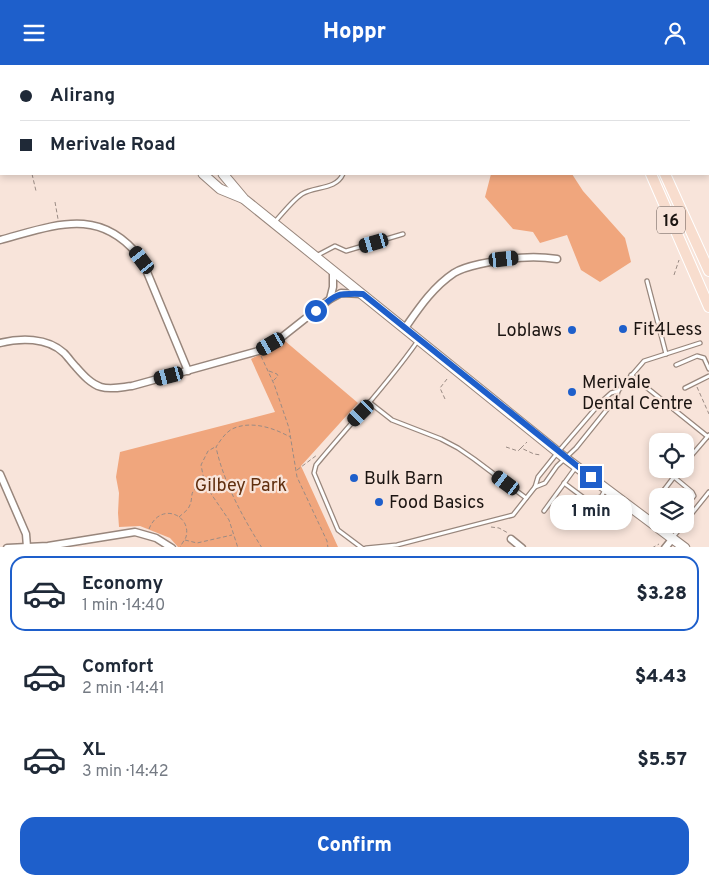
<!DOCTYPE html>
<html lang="en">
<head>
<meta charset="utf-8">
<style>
	:root { --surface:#fff; --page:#f2f2f3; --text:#1f2937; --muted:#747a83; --line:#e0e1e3; --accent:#1e5fcb }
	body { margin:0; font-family:Overpass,sans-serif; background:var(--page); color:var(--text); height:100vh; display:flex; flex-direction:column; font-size:19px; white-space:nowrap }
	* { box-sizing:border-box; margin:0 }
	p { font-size:16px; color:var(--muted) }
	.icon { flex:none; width:28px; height:28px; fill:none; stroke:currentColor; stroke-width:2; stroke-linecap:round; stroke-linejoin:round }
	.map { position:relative; height:482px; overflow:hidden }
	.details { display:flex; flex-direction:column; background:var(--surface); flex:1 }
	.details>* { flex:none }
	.banner { position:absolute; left:0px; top:0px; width:710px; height:110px; box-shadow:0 2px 8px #0003; display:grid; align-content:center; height:110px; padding:0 20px; background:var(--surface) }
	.buttons { position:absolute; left:649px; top:368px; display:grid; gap:10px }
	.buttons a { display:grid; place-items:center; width:45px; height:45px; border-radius:10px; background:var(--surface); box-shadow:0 2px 8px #0003; font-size:25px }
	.end { position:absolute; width:22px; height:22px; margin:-11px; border:6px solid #1e5fcb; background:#fff; box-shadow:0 0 0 2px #fff }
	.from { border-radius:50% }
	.bubble { position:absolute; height:35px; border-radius:15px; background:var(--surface); box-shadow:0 2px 8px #0003; font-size:16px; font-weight:800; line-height:35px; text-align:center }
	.car { position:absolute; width:15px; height:30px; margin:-15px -8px; border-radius:6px; box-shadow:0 0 4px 1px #0007; background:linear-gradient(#222 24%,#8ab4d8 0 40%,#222 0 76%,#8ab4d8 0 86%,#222 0) }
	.banner b { display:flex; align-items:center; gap:18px; height:48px; font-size:19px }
	.banner b+b { border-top:1px solid var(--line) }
	.banner i { width:12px; height:12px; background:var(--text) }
	ul { padding:9px 0 0; list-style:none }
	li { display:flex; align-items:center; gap:15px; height:75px; margin:0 10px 8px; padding:0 10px; border:2px solid transparent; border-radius:15px }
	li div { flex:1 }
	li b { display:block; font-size:19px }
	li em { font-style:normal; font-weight:800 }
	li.active { border-color:var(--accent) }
	li>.icon { width:45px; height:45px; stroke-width:1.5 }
	.primary-button { display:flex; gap:10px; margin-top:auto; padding:10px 20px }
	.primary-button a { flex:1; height:58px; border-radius:15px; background:var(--accent); color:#fff; font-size:20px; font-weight:800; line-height:58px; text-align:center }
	header { display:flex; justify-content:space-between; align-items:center; height:65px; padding:0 20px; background:var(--accent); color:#fff; font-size:22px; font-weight:800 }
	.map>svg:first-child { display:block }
	.green { fill:#f0a67d }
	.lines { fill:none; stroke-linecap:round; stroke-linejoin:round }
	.service-casing { stroke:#98867c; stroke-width:5.5 }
	.minor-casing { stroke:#98867c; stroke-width:9 }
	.secondary-casing { stroke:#98867c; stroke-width:11 }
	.primary-casing { stroke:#fff; stroke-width:12 }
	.path { stroke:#9a8b84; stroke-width:1; stroke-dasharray:4 2.5; stroke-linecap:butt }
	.service { stroke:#fff; stroke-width:3 }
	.minor { stroke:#fff; stroke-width:6 }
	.secondary { stroke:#fff; stroke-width:9 }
	.primary { stroke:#f8ddce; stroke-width:10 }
	.route { stroke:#1e5fcb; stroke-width:6 }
	.poi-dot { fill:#1e5fcb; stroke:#f8e4da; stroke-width:2 }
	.labels { text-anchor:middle; stroke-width:4.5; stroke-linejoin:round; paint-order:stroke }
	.shield { fill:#f8e4da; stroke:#5e534e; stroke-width:1 }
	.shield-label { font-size:16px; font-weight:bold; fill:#1c1512 }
	.poi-label { font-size:18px; fill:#1c1512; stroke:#f8e4da; text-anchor:start }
	.park-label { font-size:18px; fill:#602f0f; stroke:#f8e4da }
</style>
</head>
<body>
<header><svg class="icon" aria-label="menu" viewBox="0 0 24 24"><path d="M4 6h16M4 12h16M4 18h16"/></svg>Hoppr<svg class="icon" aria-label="person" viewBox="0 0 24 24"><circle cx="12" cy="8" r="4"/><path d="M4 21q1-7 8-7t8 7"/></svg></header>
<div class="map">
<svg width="709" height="483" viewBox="0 0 709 483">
	<rect width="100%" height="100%" fill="#f8e4da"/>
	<g class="green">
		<path d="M 491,109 L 572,109 L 583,126 L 625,173 L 631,197 L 600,217 L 581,205 L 567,170 L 540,178 L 533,167 L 513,164 L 485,132 Z"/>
		<path d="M 285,276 L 358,338 L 301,401 L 338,482 L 178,482 L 170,473 L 140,461 L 119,462 L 118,448 L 119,428 L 116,412 L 120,387 L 275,347 L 251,294 Z"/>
	</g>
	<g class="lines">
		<g class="service-casing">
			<g id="service">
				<path d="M 257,0 L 258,1"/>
				<path d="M 306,0 L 306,1"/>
				<path d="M 467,0 L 467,1"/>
				<path d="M 274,158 C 281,150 293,135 302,129 C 315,121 336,125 343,109"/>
				<path d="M 316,191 L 335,181 L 346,186 L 403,169"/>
				<path d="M 647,216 L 666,289"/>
				<path d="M 676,300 L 697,291 L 704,293 L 709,304"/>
				<path d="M 631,310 L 707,371"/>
				<path d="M 685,323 L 709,311"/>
				<path d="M 369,337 L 392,355 L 441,374 L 458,383 L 474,394 L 526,433"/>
				<path d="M 685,398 L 709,370"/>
				<path d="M 674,412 L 692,427 L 694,431 L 688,438 L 685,440"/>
				<path d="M 564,418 L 588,436 L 601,432 L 605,425"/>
				<path d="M 535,422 L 538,412 L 558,387 L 601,337 L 611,328 L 618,326"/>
				<path d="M 664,425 L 672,431"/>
				<path d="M 658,429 L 664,425 L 680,404"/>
				<path d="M 544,446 L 576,402"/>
				<path d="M 613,450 L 631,445"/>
				<path d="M 613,450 L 621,435"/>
				<path d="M 685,457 L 709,427"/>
				<path d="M 673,472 L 684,459"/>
				<path d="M 362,483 L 338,465 L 314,408 L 316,400 C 350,359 387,320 417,277"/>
				<path d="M 366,483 L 397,480 L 513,450 L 535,422 L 545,418 L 557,401 L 576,383 L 617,332 L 618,326 L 644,296 L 700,278"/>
			</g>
		</g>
		<g class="minor-casing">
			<g id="minor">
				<path d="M 144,0 L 144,1"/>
				<path d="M 155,0 L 155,1"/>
				<path d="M 0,175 C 56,160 101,140 142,195 L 188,306"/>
				<path d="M 330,234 L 333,222 L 333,206"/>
				<path d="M 405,263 C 419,243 433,222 454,208 C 462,203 471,201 480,199 C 506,193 530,190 557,194"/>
				<path d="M 0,278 C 20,273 47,272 64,288 C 68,292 72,298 76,302 C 83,310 91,319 101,322 C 111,325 122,322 132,321 L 258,286 L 282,272 L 330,234 L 341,228 L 362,229"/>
				<path d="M 0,409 L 26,469 L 27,482"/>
				<path d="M 511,474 L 522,483"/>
				<path d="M 7,483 L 48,481 L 135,467 L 156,473 L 172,483"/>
				<path d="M 665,483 L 673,473"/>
			</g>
		</g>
		<g class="secondary-casing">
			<g id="secondary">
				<path d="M 195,1 L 199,0"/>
				<path d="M 243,1 L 248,0"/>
				<path d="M 0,51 L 1,51"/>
				<path d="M 0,68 L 1,67"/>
				<path d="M 203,109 L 220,124 L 242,133"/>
				<path d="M 223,109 L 244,134 L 565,393 L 685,483"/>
			</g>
		</g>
		<g class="primary-casing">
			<g id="primary">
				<path d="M 604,0 L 604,1"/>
				<path d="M 618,0 L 618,1"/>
				<path d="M 651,109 L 709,242"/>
				<path d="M 665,109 L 709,206"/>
			</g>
		</g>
		<g class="path">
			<path d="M 164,1 L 164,0"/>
			<path d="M 32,109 L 36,126"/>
			<path d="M 55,137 L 58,154"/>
			<path d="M 674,210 L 679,195"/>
			<path d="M 261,291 L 274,319 L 289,363 L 297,412 L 327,476 L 328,483"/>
			<path d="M 269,306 L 277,309 L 278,311 L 273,316"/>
			<path d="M 697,322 L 709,349"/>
			<path d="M 445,334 L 440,323 L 447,314"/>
			<path d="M 506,382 L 518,386 L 521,383 L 534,389 L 541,390"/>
			<path d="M 521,383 L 527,377"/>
			<path d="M 297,405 L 317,390"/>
			<path d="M 682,411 L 687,409"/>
			<path d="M 205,420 L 201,400 L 208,386 L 215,382"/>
			<path d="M 654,433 L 651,436 L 658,441"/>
			<path d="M 656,448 L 658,446"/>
			<path d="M 179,452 C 182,449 187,446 189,442 C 195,431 186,425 205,420 L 229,455 L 238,483"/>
			<path d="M 491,462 L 499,463 L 508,468"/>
			<path d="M 149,464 C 160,436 192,450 186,472 C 185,475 181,479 180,483"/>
			<path d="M 185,475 L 197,478 L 232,470"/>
			<path d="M 262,483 C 243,453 223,416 216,382 C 220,376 225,368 232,364 C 251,355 274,363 290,372"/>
			<path d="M 652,483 L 659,479"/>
		</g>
		<use href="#service" class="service"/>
		<use href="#minor" class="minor"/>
		<use href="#secondary" class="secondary"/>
		<use href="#primary" class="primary"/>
	</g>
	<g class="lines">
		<path class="route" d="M 316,246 C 336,229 336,228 363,229 L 591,412"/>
	</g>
	<g class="poi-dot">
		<circle cx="623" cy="264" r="5"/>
		<circle cx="572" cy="265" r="5"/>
		<circle cx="572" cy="327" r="5"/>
		<circle cx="354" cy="413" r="5"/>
		<circle cx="379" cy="437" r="5"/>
	</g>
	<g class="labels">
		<rect class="shield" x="657" y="141.5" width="28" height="27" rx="4"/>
		<g class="shield-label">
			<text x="671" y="161">16</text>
		</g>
		<g class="poi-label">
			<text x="633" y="270">Fit4Less</text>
			<text x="562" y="271" text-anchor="end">Loblaws</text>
			<text x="582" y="323">Merivale<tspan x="582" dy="21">Dental Centre</tspan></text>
			<text x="364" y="419">Bulk Barn</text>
			<text x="389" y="443">Food Basics</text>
		</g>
		<g class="park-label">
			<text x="241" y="426">Gilbey Park</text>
		</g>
	</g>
</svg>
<div class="buttons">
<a><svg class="icon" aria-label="locate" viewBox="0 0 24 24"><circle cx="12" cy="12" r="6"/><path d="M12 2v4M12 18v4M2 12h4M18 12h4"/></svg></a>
<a><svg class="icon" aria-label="layers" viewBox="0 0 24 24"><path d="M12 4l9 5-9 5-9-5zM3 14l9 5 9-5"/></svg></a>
</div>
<i class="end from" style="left:316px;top:246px"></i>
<i class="end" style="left:591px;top:412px"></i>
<div class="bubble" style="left:550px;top:430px;width:82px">1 min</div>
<i class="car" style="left:374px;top:178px;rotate:254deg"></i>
<i class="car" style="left:504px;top:194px;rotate:84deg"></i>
<i class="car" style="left:142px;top:195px;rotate:323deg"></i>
<i class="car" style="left:271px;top:279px;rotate:240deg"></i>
<i class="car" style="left:169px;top:311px;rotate:255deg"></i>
<i class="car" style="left:361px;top:348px;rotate:225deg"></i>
<i class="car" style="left:506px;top:418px;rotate:306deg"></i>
<div class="banner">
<b><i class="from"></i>Alirang</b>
<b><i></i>Merivale Road</b>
</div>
</div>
<section class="details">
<ul>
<li class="active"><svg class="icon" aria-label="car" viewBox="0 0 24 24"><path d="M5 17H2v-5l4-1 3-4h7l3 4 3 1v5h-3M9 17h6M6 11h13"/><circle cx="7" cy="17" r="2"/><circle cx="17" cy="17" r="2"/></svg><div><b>Economy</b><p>1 min · 14:40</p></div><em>$3.28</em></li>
<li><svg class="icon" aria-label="car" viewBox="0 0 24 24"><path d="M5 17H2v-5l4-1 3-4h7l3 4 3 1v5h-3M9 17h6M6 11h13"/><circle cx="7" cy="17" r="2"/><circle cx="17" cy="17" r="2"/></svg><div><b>Comfort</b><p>2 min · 14:41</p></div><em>$4.43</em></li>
<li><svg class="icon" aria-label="car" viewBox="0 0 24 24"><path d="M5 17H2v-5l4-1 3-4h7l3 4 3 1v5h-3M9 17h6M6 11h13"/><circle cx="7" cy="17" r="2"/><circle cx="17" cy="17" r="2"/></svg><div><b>XL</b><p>3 min · 14:42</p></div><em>$5.57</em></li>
</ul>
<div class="primary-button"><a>Confirm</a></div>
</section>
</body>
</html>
